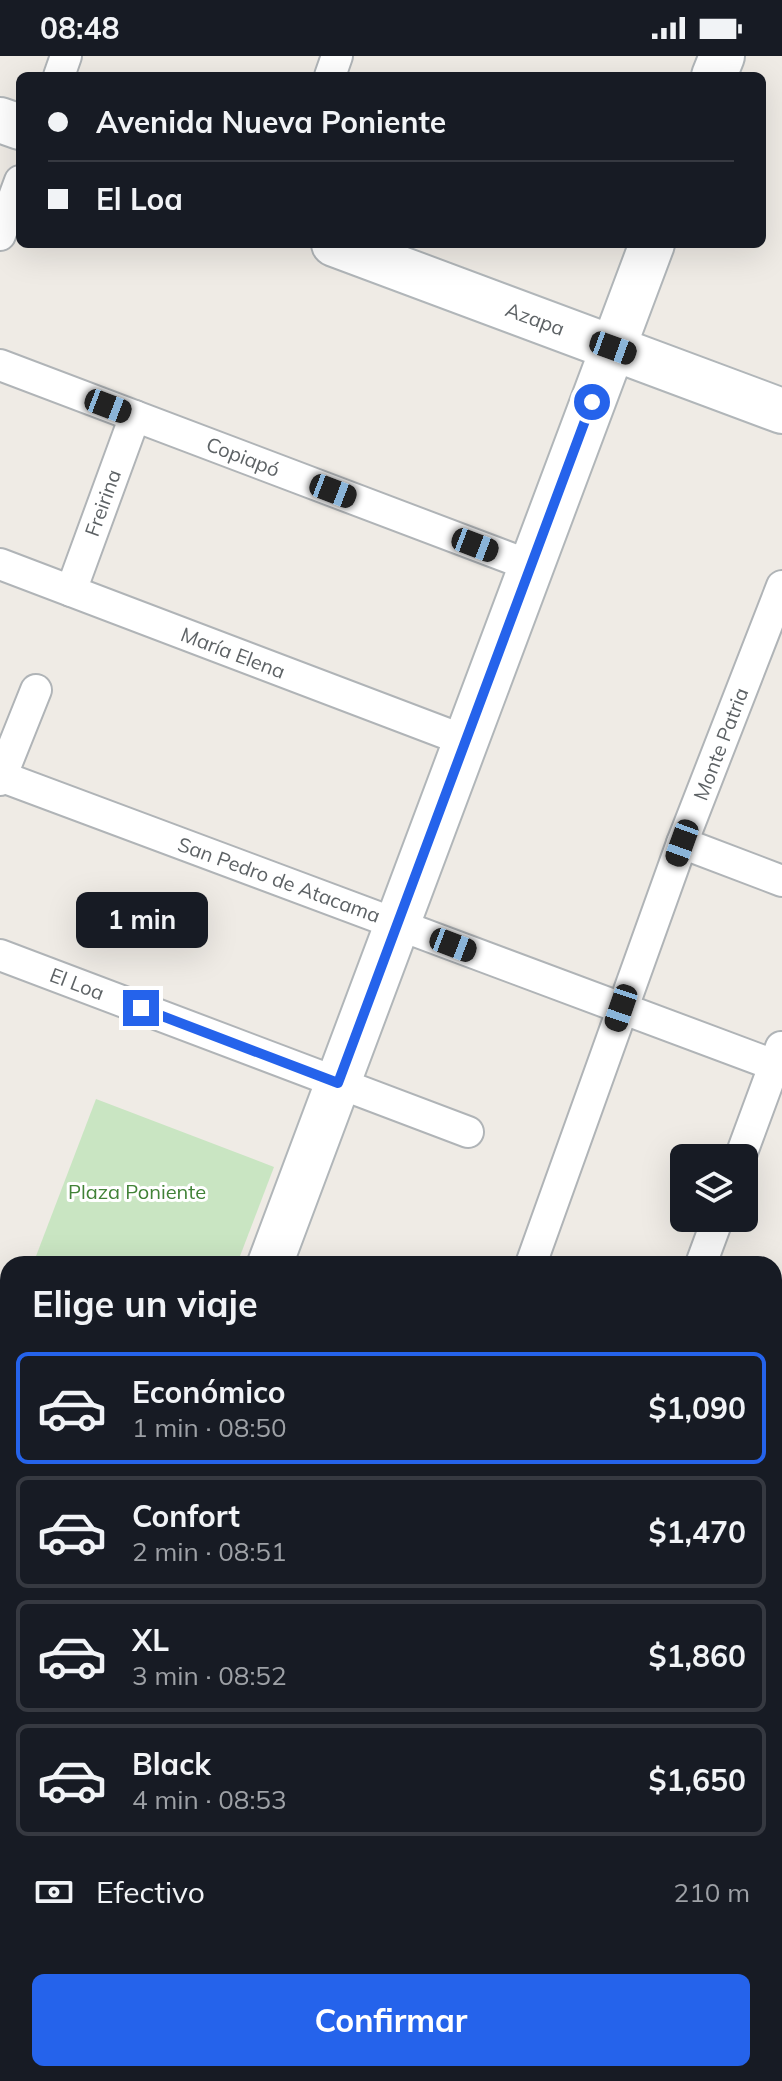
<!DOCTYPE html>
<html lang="es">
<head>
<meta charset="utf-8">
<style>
	:root { --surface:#171b24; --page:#20242c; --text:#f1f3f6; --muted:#9ea1a6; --line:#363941; --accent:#2563eb }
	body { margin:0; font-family:Mulish,sans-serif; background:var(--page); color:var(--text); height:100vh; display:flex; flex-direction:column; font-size:30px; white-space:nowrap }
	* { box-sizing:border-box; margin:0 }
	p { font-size:26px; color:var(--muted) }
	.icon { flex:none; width:44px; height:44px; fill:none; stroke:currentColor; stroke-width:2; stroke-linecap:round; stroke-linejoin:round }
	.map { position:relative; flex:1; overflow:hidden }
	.details { position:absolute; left:0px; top:1200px; width:782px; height:826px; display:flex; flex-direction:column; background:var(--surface); border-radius:24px 24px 0 0; box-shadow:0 8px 32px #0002 }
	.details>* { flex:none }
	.banner { position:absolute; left:16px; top:16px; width:750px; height:176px; border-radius:12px; box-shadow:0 8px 32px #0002; display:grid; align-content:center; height:176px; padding:0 32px; background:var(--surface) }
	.fabs { position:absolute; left:670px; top:1088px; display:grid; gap:16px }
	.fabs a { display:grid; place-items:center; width:88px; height:88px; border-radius:12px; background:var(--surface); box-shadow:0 8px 32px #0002; font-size:40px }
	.end { position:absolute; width:36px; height:36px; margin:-18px; border:10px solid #2563eb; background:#fff; box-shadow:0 0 0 4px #fff }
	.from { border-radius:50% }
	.bubble { position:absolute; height:56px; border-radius:12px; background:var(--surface); box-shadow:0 8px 32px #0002; font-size:26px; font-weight:700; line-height:56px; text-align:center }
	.car { position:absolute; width:24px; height:48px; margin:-24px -12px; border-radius:10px; box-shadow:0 0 6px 2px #0007; background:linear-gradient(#222 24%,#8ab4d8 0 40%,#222 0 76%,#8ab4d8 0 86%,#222 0) }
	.banner b { display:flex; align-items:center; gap:28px; height:76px; font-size:30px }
	.banner b+b { border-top:2px solid var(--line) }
	.banner i { width:20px; height:20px; background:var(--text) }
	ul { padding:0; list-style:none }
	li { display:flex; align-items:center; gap:24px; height:112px; margin:0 16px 12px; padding:0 16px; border:4px solid var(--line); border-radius:12px }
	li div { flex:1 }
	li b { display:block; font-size:30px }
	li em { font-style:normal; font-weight:700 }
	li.selected { border-color:var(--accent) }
	li>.icon { width:72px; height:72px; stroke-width:1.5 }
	h2 { padding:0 32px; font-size:36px; line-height:96px }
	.pay { display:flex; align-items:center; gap:20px; height:88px; padding:0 32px; font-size:30px }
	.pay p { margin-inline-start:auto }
	.action { display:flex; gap:16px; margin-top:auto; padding:16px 32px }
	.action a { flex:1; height:92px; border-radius:12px; background:var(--accent); color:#fff; font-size:32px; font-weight:700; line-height:92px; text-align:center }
	.status { display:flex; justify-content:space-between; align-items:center; height:56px; padding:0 40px; background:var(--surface); direction:ltr }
	.status svg { height:22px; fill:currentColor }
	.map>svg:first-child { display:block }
	.green { fill:#c9e5c2 }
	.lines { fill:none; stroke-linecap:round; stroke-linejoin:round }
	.street-casing { stroke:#b0b4b7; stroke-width:34 }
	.secondary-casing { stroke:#b1b6b9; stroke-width:48 }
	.street { stroke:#fff; stroke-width:30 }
	.secondary { stroke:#fff; stroke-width:44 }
	.route { stroke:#2563eb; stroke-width:10 }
	.labels { text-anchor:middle; stroke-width:6; stroke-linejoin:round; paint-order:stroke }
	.street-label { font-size:20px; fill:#5d6265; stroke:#fff }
	.park-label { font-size:20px; fill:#418237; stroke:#fff }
</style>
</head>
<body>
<div class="status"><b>08:48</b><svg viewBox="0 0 49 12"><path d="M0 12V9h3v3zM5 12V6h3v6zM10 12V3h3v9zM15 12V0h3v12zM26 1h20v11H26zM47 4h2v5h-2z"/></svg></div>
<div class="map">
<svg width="782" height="2025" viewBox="0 0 782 2025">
	<rect width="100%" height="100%" fill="#efebe5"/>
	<path class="green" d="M 96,1043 L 274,1111 L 237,1208 L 33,1208 Z"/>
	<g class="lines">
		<g class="street-casing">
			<g id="street">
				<path d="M 59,20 L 66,0"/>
				<path d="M 330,20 L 337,0"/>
				<path d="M 0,179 L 20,125"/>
				<path d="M 0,309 L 531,510"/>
				<path d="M 0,508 L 466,685"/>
				<path d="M 71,535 L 135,360"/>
				<path d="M 0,720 L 782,1012"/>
				<path d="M 0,724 L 36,634"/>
				<path d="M 682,787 L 782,825"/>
				<path d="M 0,899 L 468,1076"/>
				<path d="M 740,1102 L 781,991"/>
				<path d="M 531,1208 L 682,787 L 782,530"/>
				<path d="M 701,1208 L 718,1162"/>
				<path d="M 774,1443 L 782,1445"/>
				<path d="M 774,1620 L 782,1599"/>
				<path d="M 774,1950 L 782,1953"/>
				<path d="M 14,2018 L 32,2025"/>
				<path d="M 192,2025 L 194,2018"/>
				<path d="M 425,2025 L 428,2018"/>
				<path d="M 622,2025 L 625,2018"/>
			</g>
		</g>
		<g class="secondary-casing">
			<g id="secondary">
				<path d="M 714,20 L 722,0"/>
				<path d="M 0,64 L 20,71"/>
				<path d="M 334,188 L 782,355"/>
				<path d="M 270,1208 L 652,188"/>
				<path d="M 0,1377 L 8,1380"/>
				<path d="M 0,1431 L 8,1434"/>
				<path d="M 774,1669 L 782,1672"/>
				<path d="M 774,1725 L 782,1728"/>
				<path d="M 0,1932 L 8,1910"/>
			</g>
		</g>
		<use href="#street" class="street"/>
		<use href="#secondary" class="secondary"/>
	</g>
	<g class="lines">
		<path class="route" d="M 141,952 L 338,1027 L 592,346"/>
	</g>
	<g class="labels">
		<g class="street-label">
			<text transform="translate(535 263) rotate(20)" y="7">Azapa</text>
			<text transform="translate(243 401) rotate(21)" y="7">Copiapó</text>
			<text transform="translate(103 447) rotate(-70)" y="7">Freirina</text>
			<text transform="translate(233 597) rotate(21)" y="7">María Elena</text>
			<text transform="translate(721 688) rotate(-69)" y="7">Monte Patria</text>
			<text transform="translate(279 824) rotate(20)" y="7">San Pedro de Atacama</text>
			<text transform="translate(77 928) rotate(21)" y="7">El Loa</text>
		</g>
		<g class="park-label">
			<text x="137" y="1143">Plaza Poniente</text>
		</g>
	</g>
</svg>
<div class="fabs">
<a><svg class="icon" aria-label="layers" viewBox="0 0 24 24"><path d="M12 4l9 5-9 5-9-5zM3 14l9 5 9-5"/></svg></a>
</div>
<i class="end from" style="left:592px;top:346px"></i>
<i class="end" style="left:141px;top:952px"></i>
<div class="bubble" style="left:76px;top:836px;width:132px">1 min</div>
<i class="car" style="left:613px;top:292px;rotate:110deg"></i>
<i class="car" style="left:108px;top:350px;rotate:111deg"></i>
<i class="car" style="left:333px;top:435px;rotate:111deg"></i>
<i class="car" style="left:475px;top:489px;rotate:111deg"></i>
<i class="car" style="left:682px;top:787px;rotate:200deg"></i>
<i class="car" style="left:453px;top:889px;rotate:111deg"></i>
<i class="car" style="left:621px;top:952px;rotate:199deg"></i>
<div class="banner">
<b><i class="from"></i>Avenida Nueva Poniente</b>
<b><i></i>El Loa</b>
</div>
<section class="details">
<h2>Elige un viaje</h2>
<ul>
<li class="selected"><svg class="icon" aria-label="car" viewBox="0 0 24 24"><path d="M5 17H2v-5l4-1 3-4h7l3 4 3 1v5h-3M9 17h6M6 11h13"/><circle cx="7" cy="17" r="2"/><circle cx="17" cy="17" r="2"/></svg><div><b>Económico</b><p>1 min · 08:50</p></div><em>$1,090</em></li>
<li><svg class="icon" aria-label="car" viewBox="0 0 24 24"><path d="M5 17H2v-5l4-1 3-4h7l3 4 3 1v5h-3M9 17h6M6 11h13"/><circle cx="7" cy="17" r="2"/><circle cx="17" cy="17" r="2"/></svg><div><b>Confort</b><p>2 min · 08:51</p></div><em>$1,470</em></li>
<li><svg class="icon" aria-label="car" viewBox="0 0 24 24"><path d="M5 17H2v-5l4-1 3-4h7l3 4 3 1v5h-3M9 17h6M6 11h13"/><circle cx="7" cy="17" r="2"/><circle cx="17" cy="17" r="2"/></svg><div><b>XL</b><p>3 min · 08:52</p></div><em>$1,860</em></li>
<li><svg class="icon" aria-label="car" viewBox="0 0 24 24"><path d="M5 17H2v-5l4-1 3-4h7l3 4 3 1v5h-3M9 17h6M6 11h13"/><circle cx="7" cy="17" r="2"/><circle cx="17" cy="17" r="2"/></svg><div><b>Black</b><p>4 min · 08:53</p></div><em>$1,650</em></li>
</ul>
<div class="pay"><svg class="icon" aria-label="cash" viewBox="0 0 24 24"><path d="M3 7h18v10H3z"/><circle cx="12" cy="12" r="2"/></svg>Efectivo<p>210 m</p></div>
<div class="action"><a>Confirmar</a></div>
</section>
</div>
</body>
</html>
